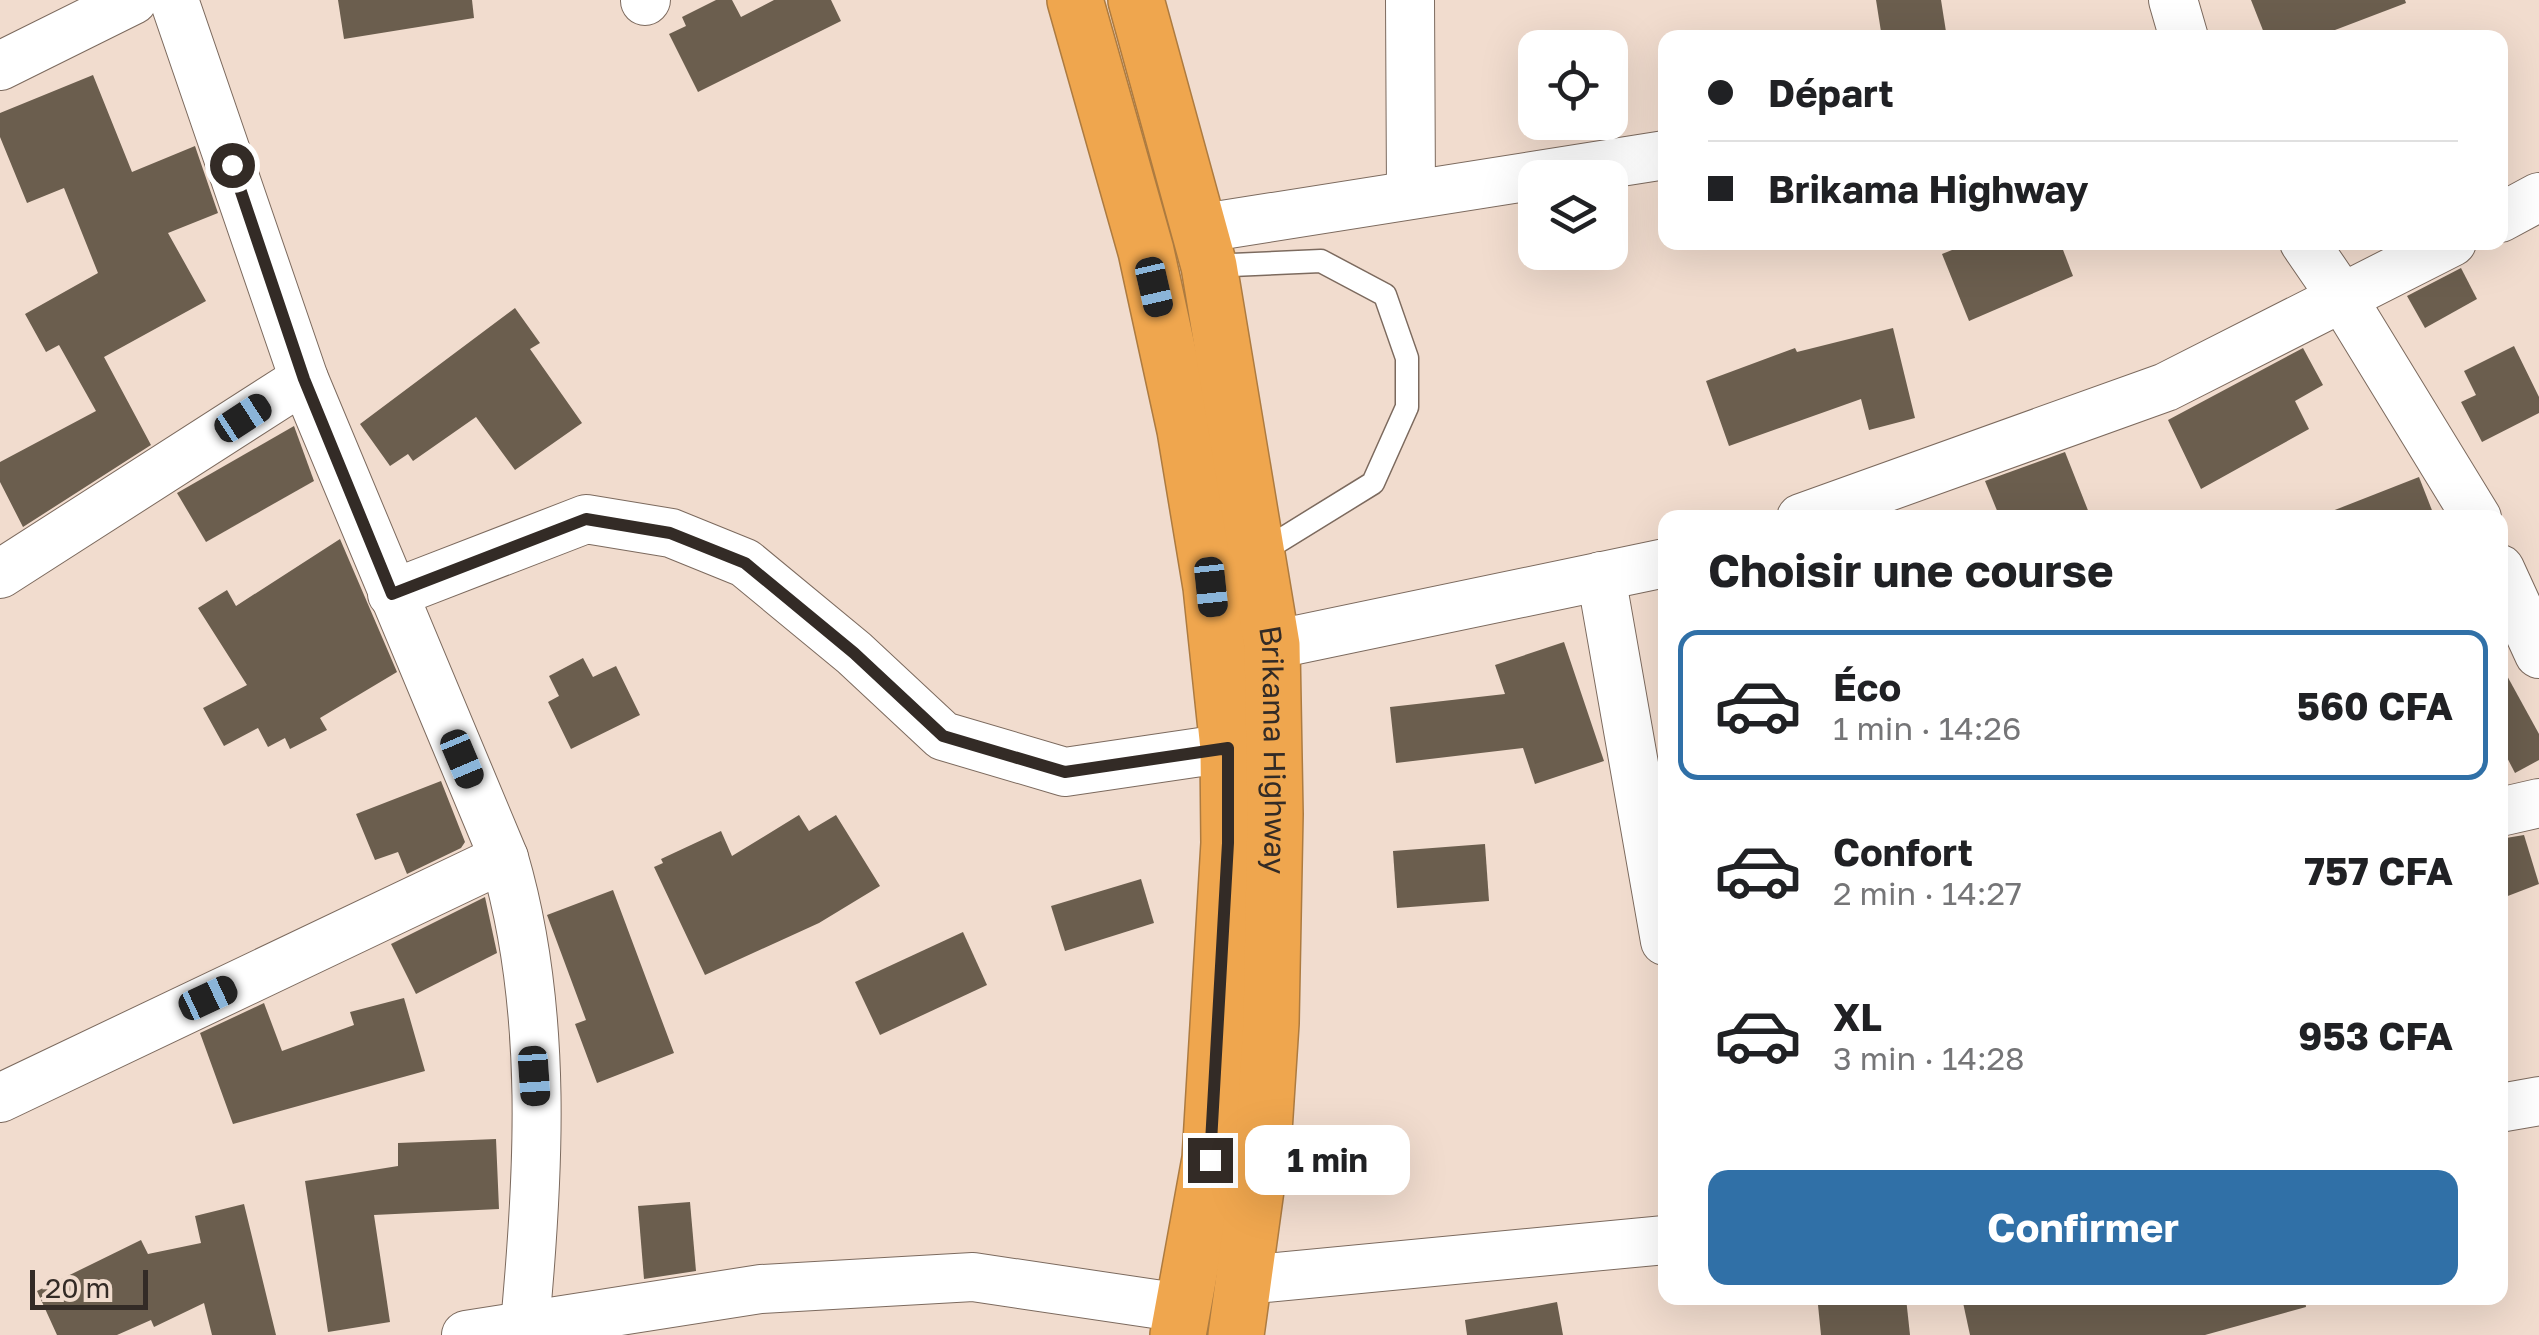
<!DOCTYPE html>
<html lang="fr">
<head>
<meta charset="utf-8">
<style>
	:root { --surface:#fff; --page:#f2f2f2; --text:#202124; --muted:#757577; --line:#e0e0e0; --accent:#3070a7 }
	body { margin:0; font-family:"Golos Text",sans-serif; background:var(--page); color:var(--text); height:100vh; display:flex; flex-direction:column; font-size:38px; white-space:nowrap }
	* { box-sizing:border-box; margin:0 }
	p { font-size:32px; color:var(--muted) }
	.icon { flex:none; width:55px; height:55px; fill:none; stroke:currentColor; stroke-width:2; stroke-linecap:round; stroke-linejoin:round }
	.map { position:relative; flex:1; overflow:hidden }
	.panel { position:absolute; left:1658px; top:510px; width:850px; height:795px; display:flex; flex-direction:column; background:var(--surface); border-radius:20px; box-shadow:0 10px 40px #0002 }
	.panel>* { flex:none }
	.hud { position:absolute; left:1658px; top:30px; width:850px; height:220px; border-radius:20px; box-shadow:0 10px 40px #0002; display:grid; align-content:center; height:220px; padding:0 50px; background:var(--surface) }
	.fabs { position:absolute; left:1518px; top:30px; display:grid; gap:20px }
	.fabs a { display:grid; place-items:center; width:110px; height:110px; border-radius:20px; background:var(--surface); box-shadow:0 10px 40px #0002; font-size:50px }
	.scale { position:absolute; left:30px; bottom:25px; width:118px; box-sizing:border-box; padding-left:10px; border:5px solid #332b26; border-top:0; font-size:28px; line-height:35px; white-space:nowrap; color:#332b26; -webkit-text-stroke:8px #f1dcce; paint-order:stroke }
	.end { position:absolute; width:45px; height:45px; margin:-22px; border:12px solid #332b26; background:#fff; box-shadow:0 0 0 5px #fff }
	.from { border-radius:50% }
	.bubble { position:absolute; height:70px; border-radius:20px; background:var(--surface); box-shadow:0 10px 40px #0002; font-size:32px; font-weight:700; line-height:70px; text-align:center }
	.car { position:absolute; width:30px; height:60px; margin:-30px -15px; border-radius:12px; box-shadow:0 0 8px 2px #0007; background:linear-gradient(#222 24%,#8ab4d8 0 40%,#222 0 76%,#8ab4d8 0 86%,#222 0) }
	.hud b { display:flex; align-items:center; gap:35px; height:95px; font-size:38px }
	.hud b+b { border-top:2px solid var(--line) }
	.hud i { width:25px; height:25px; background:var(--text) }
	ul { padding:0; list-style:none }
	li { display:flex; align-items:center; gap:30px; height:150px; margin:0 20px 15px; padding:0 30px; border:5px solid transparent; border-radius:20px }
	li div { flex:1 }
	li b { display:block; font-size:38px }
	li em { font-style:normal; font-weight:700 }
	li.selected { border-color:var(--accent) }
	li>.icon { width:90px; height:90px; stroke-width:1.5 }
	h2 { padding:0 50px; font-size:45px; line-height:120px }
	.action { display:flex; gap:20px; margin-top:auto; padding:20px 50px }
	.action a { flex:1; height:115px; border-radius:20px; background:var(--accent); color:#fff; font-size:40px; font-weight:700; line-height:115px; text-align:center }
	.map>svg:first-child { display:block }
	.building { fill:#6b5e4e }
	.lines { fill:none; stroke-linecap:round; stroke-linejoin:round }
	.lane-casing { stroke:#7c6a5e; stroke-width:25 }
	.street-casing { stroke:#7c6a5e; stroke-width:50 }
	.highway-casing { stroke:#ad7b40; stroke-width:58 }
	.lane { stroke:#fff; stroke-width:22 }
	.street { stroke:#fff; stroke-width:48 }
	.highway { stroke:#efa64e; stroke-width:55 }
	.route { stroke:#332b26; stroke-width:12 }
	.labels { text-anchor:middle; stroke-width:10; stroke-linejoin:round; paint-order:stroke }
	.street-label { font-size:30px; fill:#332b26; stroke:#f1dcce }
</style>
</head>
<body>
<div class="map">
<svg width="2539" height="1335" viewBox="0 0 2539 1335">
	<rect width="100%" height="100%" fill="#f1dcce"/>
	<g class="building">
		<path d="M 338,0 L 472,0 L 474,18 L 344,39 Z"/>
		<path d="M 716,0 L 732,0 L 741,17 L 774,0 L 831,0 L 841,21 L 698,92 L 669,34 L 686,26 L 682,17 Z"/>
		<path d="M 1876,0 L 1941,0 L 1947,38 L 1882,38 Z"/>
		<path d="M 2251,0 L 2405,0 L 2406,3 L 2314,38 L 2266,38 Z"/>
		<path d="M 93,75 L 132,172 L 195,146 L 218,213 L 168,233 L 206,301 L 104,357 L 151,445 L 23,527 L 0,482 L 0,462 L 96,411 L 59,345 L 46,352 L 25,314 L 98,273 L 64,188 L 27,203 L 0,137 L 0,113 Z"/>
		<path d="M 1972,242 L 2060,242 L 2073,276 L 1969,321 L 1942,254 Z"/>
		<path d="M 2461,268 L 2477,299 L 2425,328 L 2407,296 Z"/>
		<path d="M 515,308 L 540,343 L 530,349 L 582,423 L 515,470 L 476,417 L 413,461 L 408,454 L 390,466 L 360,424 Z"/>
		<path d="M 1893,328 L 1915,418 L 1869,430 L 1861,399 L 1729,446 L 1706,381 L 1795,348 L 1797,352 Z"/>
		<path d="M 2514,346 L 2539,397 L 2539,413 L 2482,442 L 2461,402 L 2476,395 L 2464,371 Z"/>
		<path d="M 2303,348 L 2323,385 L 2295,401 L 2309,429 L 2201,489 L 2168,420 Z"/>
		<path d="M 294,426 L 314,481 L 206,542 L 177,493 Z"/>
		<path d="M 2065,452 L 2091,518 L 2000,518 L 1985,481 Z"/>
		<path d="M 2419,477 L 2435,518 L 2322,518 L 2322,515 Z"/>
		<path d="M 340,539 L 397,672 L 320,718 L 327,730 L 290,749 L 285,738 L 268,747 L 258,728 L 224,746 L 203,708 L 247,685 L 198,608 L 227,590 L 236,606 Z"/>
		<path d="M 1564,642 L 1604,761 L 1535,784 L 1523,748 L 1396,763 L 1390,707 L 1505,694 L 1495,665 Z"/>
		<path d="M 583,658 L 593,677 L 616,666 L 640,715 L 571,749 L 548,702 L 559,696 L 549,676 Z"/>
		<path d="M 2500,663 L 2539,734 L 2539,760 L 2515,773 L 2500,744 Z"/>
		<path d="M 441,781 L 465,842 L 461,848 L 407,874 L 398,852 L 375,860 L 356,814 Z"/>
		<path d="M 799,815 L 809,831 L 836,815 L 880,886 L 819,923 L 705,975 L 654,867 L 663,863 L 661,859 L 721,831 L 732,856 Z"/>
		<path d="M 2524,835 L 2539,884 L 2500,899 L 2500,839 Z"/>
		<path d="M 1485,844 L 1489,901 L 1397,908 L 1393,851 Z"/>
		<path d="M 1141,879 L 1154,923 L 1065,951 L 1051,906 Z"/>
		<path d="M 613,890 L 674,1053 L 597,1083 L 575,1024 L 586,1020 L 547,915 Z"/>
		<path d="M 485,897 L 497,953 L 416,994 L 391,944 Z"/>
		<path d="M 963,932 L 987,985 L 880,1035 L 855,982 Z"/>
		<path d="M 404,998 L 425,1071 L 233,1124 L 200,1033 L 264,1003 L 282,1051 L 354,1025 L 350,1012 Z"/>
		<path d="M 496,1139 L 499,1209 L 374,1215 L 390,1322 L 328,1332 L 305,1181 L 398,1166 L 398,1143 Z"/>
		<path d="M 690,1202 L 696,1271 L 644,1279 L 638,1206 Z"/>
		<path d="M 244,1204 L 276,1335 L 212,1335 L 204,1303 L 154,1327 L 151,1320 L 117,1335 L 57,1335 L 37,1291 L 141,1240 L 148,1254 L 201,1243 L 195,1216 Z"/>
		<path d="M 1881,1298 L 1906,1298 L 1910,1335 L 1821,1335 L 1818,1305 Z"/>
		<path d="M 1962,1298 L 2305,1298 L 2306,1307 L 2205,1335 L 1970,1335 Z"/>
		<path d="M 1557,1302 L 1563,1335 L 1467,1335 L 1465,1320 Z"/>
	</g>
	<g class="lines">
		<g class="lane-casing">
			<path id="lane" d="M 1209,266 L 1321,261 L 1385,295 L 1407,358 L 1407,407 L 1373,483 L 1258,554"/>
		</g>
		<g class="street-casing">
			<g id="street">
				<path d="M 174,0 L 304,379 L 504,858 C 549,1011 539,1178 524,1335"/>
				<path d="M 1410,0 L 1411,193"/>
				<path d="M 2173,0 L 2184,38"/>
				<path d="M 645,1 L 646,0"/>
				<path d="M 0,66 L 133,0"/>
				<path d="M 2500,218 L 2539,197"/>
				<path d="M 1197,229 L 1665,155"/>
				<path d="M 2304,242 L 2343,299 L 2477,518"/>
				<path d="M 1801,518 L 2166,387 L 2452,242"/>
				<path d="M 2500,569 L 2539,654"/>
				<path d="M 0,574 L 304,379"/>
				<path d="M 1601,576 L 1665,941"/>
				<path d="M 392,594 L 586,519 L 671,533 L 745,563 L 854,653 L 943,736 L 1065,772 L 1228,748"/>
				<path d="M 1272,645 L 1665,563"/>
				<path d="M 2500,812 L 2539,803"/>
				<path d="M 0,1098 L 504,858"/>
				<path d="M 2500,1108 L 2539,1101"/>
				<path d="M 1244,1280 L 1665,1240"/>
				<path d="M 466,1335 L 761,1289 L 973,1277 L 1182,1308"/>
			</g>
		</g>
		<g class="highway-casing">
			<g id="highway">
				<path d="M 1075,0 L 1146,251 L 1185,430 L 1211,587 L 1228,748 L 1229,843 L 1210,1159 L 1178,1335"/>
				<path id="s1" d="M 1136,0 L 1209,266 L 1272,645 L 1275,814 L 1271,1023 L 1264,1131 L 1236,1335"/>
			</g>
		</g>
		<use href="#lane" class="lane"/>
		<use href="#street" class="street"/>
		<use href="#highway" class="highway"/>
	</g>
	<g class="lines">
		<path class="route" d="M 232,165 L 304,379 L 392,594 L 586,519 L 670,533 L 745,563 L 854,653 L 943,736 L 1065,772 L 1228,748 L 1228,843 L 1210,1160"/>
	</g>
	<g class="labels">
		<g class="street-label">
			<text dy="10" stroke="none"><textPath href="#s1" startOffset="765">Brikama Highway</textPath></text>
		</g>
	</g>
</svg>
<div class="fabs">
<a><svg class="icon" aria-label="locate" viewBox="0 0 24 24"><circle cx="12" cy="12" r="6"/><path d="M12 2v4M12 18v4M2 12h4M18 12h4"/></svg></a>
<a><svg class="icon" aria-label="layers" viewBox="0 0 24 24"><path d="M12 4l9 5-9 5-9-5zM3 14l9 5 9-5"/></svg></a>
</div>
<div class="scale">20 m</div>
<i class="end from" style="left:232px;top:165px"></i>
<i class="end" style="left:1210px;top:1160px"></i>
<div class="bubble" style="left:1245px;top:1125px;width:165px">1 min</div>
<i class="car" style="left:1154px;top:287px;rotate:167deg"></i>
<i class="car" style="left:243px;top:418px;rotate:57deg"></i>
<i class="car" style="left:1211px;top:587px;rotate:174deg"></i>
<i class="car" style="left:462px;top:759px;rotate:157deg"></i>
<i class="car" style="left:208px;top:998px;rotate:65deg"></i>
<i class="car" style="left:534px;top:1076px;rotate:176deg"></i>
<div class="hud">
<b><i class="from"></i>Départ</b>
<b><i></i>Brikama Highway</b>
</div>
<section class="panel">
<h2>Choisir une course</h2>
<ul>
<li class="selected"><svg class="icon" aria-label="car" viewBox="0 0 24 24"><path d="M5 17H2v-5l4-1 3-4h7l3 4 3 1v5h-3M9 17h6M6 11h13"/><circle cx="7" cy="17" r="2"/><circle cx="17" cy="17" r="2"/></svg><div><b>Éco</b><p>1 min · 14:26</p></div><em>560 CFA</em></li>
<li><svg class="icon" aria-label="car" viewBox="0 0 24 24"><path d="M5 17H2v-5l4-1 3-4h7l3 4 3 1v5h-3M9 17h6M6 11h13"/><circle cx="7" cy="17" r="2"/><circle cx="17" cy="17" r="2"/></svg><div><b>Confort</b><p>2 min · 14:27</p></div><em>757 CFA</em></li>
<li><svg class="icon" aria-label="car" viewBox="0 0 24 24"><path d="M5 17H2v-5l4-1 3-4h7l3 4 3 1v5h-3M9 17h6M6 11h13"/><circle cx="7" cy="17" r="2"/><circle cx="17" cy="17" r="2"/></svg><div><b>XL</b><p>3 min · 14:28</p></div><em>953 CFA</em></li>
</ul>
<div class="action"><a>Confirmer</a></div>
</section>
</div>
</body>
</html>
